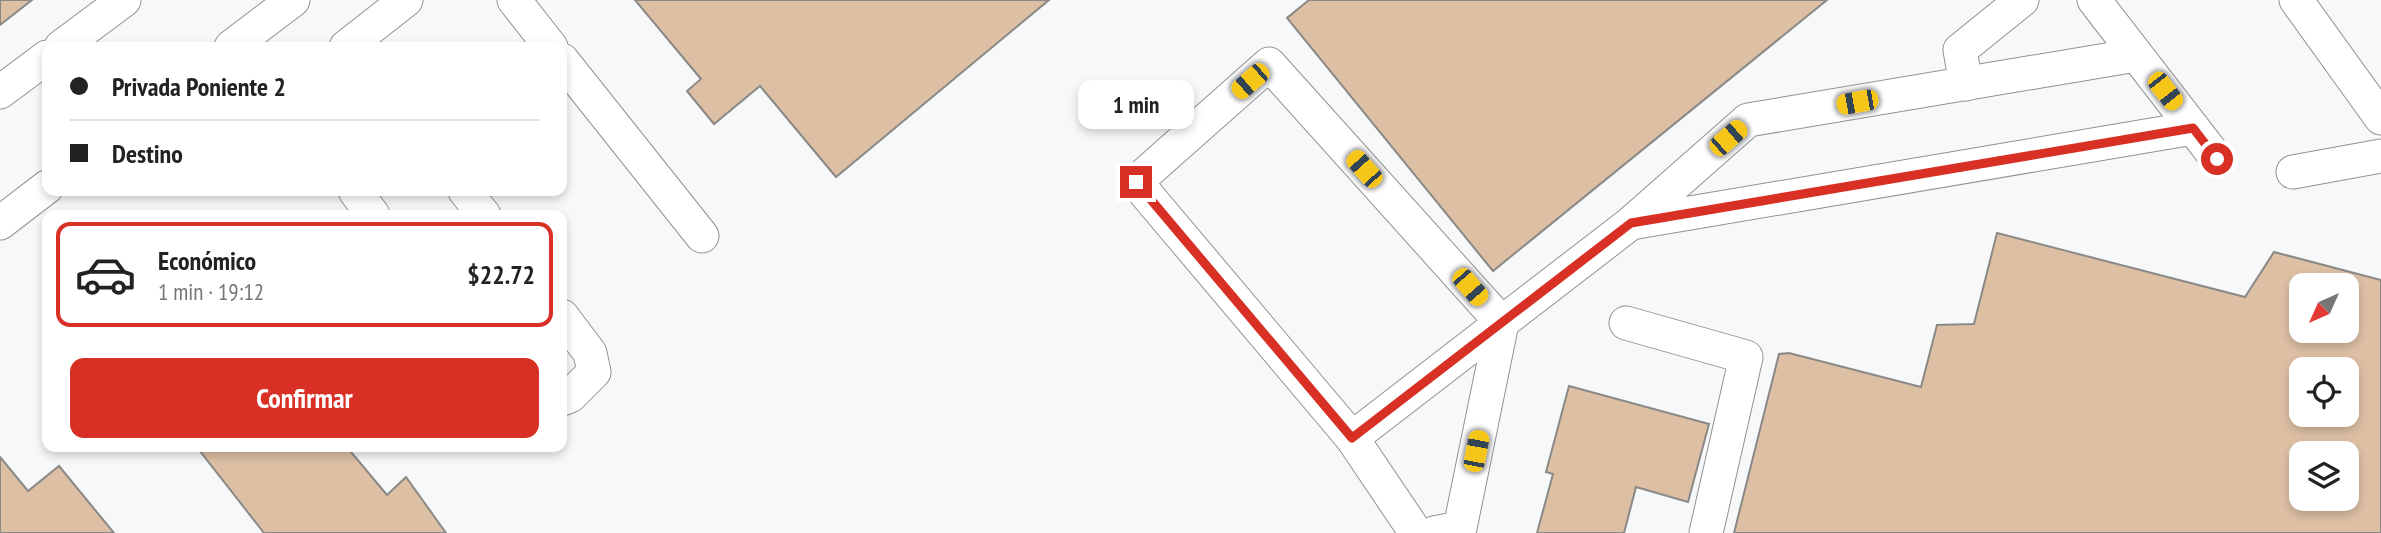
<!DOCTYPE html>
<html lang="es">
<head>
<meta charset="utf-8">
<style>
	:root { --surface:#fff; --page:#f6f6f6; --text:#222; --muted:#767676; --line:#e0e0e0; --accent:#d93025 }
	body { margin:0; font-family:"PT Sans Narrow",sans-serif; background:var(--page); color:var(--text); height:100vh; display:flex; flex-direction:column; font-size:26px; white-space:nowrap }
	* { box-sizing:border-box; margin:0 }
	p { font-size:23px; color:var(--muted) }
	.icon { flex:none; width:38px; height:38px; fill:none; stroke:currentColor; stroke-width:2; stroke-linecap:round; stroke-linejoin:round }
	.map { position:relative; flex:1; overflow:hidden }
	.details { position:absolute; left:42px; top:210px; width:525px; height:242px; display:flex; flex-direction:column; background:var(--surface); border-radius:14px; box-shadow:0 4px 10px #0003 }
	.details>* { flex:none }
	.guide { position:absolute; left:42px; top:42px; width:525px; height:154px; border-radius:14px; box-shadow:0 4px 10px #0003; display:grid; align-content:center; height:154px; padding:0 28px; background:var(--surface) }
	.needle { width:46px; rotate:225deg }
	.buttons { position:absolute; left:2289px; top:273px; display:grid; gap:14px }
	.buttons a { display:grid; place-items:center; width:70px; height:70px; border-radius:14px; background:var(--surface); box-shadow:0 4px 10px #0003; font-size:35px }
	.end { position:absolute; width:32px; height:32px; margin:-16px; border:9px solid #d93025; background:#fff; box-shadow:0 0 0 4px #fff }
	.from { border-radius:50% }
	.bubble { position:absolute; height:49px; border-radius:14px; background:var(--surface); box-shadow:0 4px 10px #0003; font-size:23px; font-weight:600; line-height:49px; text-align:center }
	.car { position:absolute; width:21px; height:42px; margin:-21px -10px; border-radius:9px; box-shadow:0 0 5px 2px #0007; background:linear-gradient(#f5c518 24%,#345 0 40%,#f5c518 0 76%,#345 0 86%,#f5c518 0) }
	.guide b { display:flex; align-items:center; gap:24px; height:66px; font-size:26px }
	.guide b+b { border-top:2px solid var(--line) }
	.guide i { width:18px; height:18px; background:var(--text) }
	ul { padding:12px 0 0; list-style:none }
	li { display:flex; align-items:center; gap:21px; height:105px; margin:0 14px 10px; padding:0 14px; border:4px solid transparent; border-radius:14px }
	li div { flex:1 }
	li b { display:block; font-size:26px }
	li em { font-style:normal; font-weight:600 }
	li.selected { border-color:var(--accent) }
	li>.icon { width:63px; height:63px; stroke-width:1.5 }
	.cta { display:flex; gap:14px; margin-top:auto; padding:14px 28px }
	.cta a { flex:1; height:80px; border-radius:14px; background:var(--accent); color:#fff; font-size:28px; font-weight:600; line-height:80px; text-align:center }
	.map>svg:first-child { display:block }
	.building { fill:#ddc0a4; stroke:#8a8987; stroke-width:2; fill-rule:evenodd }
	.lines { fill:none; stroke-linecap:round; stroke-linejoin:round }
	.minor-casing { stroke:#909293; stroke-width:35 }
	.minor { stroke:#fff; stroke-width:33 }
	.route { stroke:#d93025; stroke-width:9 }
</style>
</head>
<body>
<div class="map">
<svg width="2381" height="533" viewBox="0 0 2381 533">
	<rect width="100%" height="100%" fill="#f7f8fa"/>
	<g class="building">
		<path d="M 0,0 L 32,0 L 0,25 Z"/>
		<path d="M 635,0 L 1049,0 L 836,177 L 760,86 L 714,124 L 687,91 L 701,79 Z"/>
		<path d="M 1309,0 L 1827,0 L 1493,271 L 1287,18 Z"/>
		<path d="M 1997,233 L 2245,297 L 2274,252 L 2381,280 L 2381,533 L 1734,533 L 1779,354 L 1789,353 L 1921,387 L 1937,325 L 1974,324 ZM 2301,285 L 2347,285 L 2347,331 L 2301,331 ZM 2301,369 L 2347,369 L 2347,415 L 2301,415 ZM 2301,453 L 2347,453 L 2347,499 L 2301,499 Z"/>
		<path d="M 1569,386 L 1709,424 L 1688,502 L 1636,487 L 1624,533 L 1537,533 L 1553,474 L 1546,472 Z"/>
		<path d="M 196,446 L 346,446 L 387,495 L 406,477 L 446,533 L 264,533 Z"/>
		<path d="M 0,457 L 28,491 L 59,466 L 114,533 L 0,533 Z"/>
	</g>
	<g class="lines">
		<g class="minor-casing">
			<g id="minor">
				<path d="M 514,0 L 551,47"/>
				<path d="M 2094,0 L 2217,159"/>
				<path d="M 2296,0 L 2381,118"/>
				<path d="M 61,47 L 124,0"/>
				<path d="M 231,47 L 293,0"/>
				<path d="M 346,47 L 406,0"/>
				<path d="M 2136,55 L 1748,120 L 1631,223 L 2193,128"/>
				<path d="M 562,60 L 702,236"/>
				<path d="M 1966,84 L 1960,50 L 2022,0"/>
				<path d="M 0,92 L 47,57"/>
				<path d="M 2293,172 L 2381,156"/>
				<path d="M 355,191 L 373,215"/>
				<path d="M 465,191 L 484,215"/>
				<path d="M 0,223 L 47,187"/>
				<path d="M 562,316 L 590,353 L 594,372 L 570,396 L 562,399"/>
				<path d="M 1626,323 L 1746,357 L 1706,533"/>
				<path d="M 1352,438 L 1631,223"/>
				<path d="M 1416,533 L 1352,438 L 1136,182 L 1269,64 L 1502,323 L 1460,528 L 1434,533"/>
			</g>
		</g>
		<use href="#minor" class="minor"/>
	</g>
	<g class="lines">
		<path class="route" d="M 1136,182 L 1352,438 L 1631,223 L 2193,128 L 2217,159"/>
	</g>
</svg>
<div class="buttons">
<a><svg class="needle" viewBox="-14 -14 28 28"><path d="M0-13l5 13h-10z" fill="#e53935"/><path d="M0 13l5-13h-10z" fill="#767676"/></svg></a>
<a><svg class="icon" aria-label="locate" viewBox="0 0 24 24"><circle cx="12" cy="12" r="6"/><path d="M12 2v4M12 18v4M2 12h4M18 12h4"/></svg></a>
<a><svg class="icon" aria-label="layers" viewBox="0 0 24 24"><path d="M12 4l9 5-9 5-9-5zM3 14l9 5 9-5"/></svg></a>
</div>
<i class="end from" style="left:2217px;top:159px"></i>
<i class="end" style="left:1136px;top:182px"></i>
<div class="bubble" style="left:1078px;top:80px;width:116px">1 min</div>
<i class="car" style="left:1250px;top:81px;rotate:229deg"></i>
<i class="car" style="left:2165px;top:91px;rotate:142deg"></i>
<i class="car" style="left:1857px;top:102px;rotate:260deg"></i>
<i class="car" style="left:1728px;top:138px;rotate:49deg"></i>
<i class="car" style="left:1364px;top:169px;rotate:318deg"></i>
<i class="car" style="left:1470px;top:287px;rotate:139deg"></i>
<i class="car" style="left:1476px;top:451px;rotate:11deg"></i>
<div class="guide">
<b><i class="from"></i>Privada Poniente 2</b>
<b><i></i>Destino</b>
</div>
<section class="details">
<ul>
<li class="selected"><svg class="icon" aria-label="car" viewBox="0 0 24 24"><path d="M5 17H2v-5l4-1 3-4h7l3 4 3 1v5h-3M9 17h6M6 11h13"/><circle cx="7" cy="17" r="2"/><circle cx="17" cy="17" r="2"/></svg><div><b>Económico</b><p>1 min · 19:12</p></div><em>$22.72</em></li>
</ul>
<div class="cta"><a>Confirmar</a></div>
</section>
</div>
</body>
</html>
